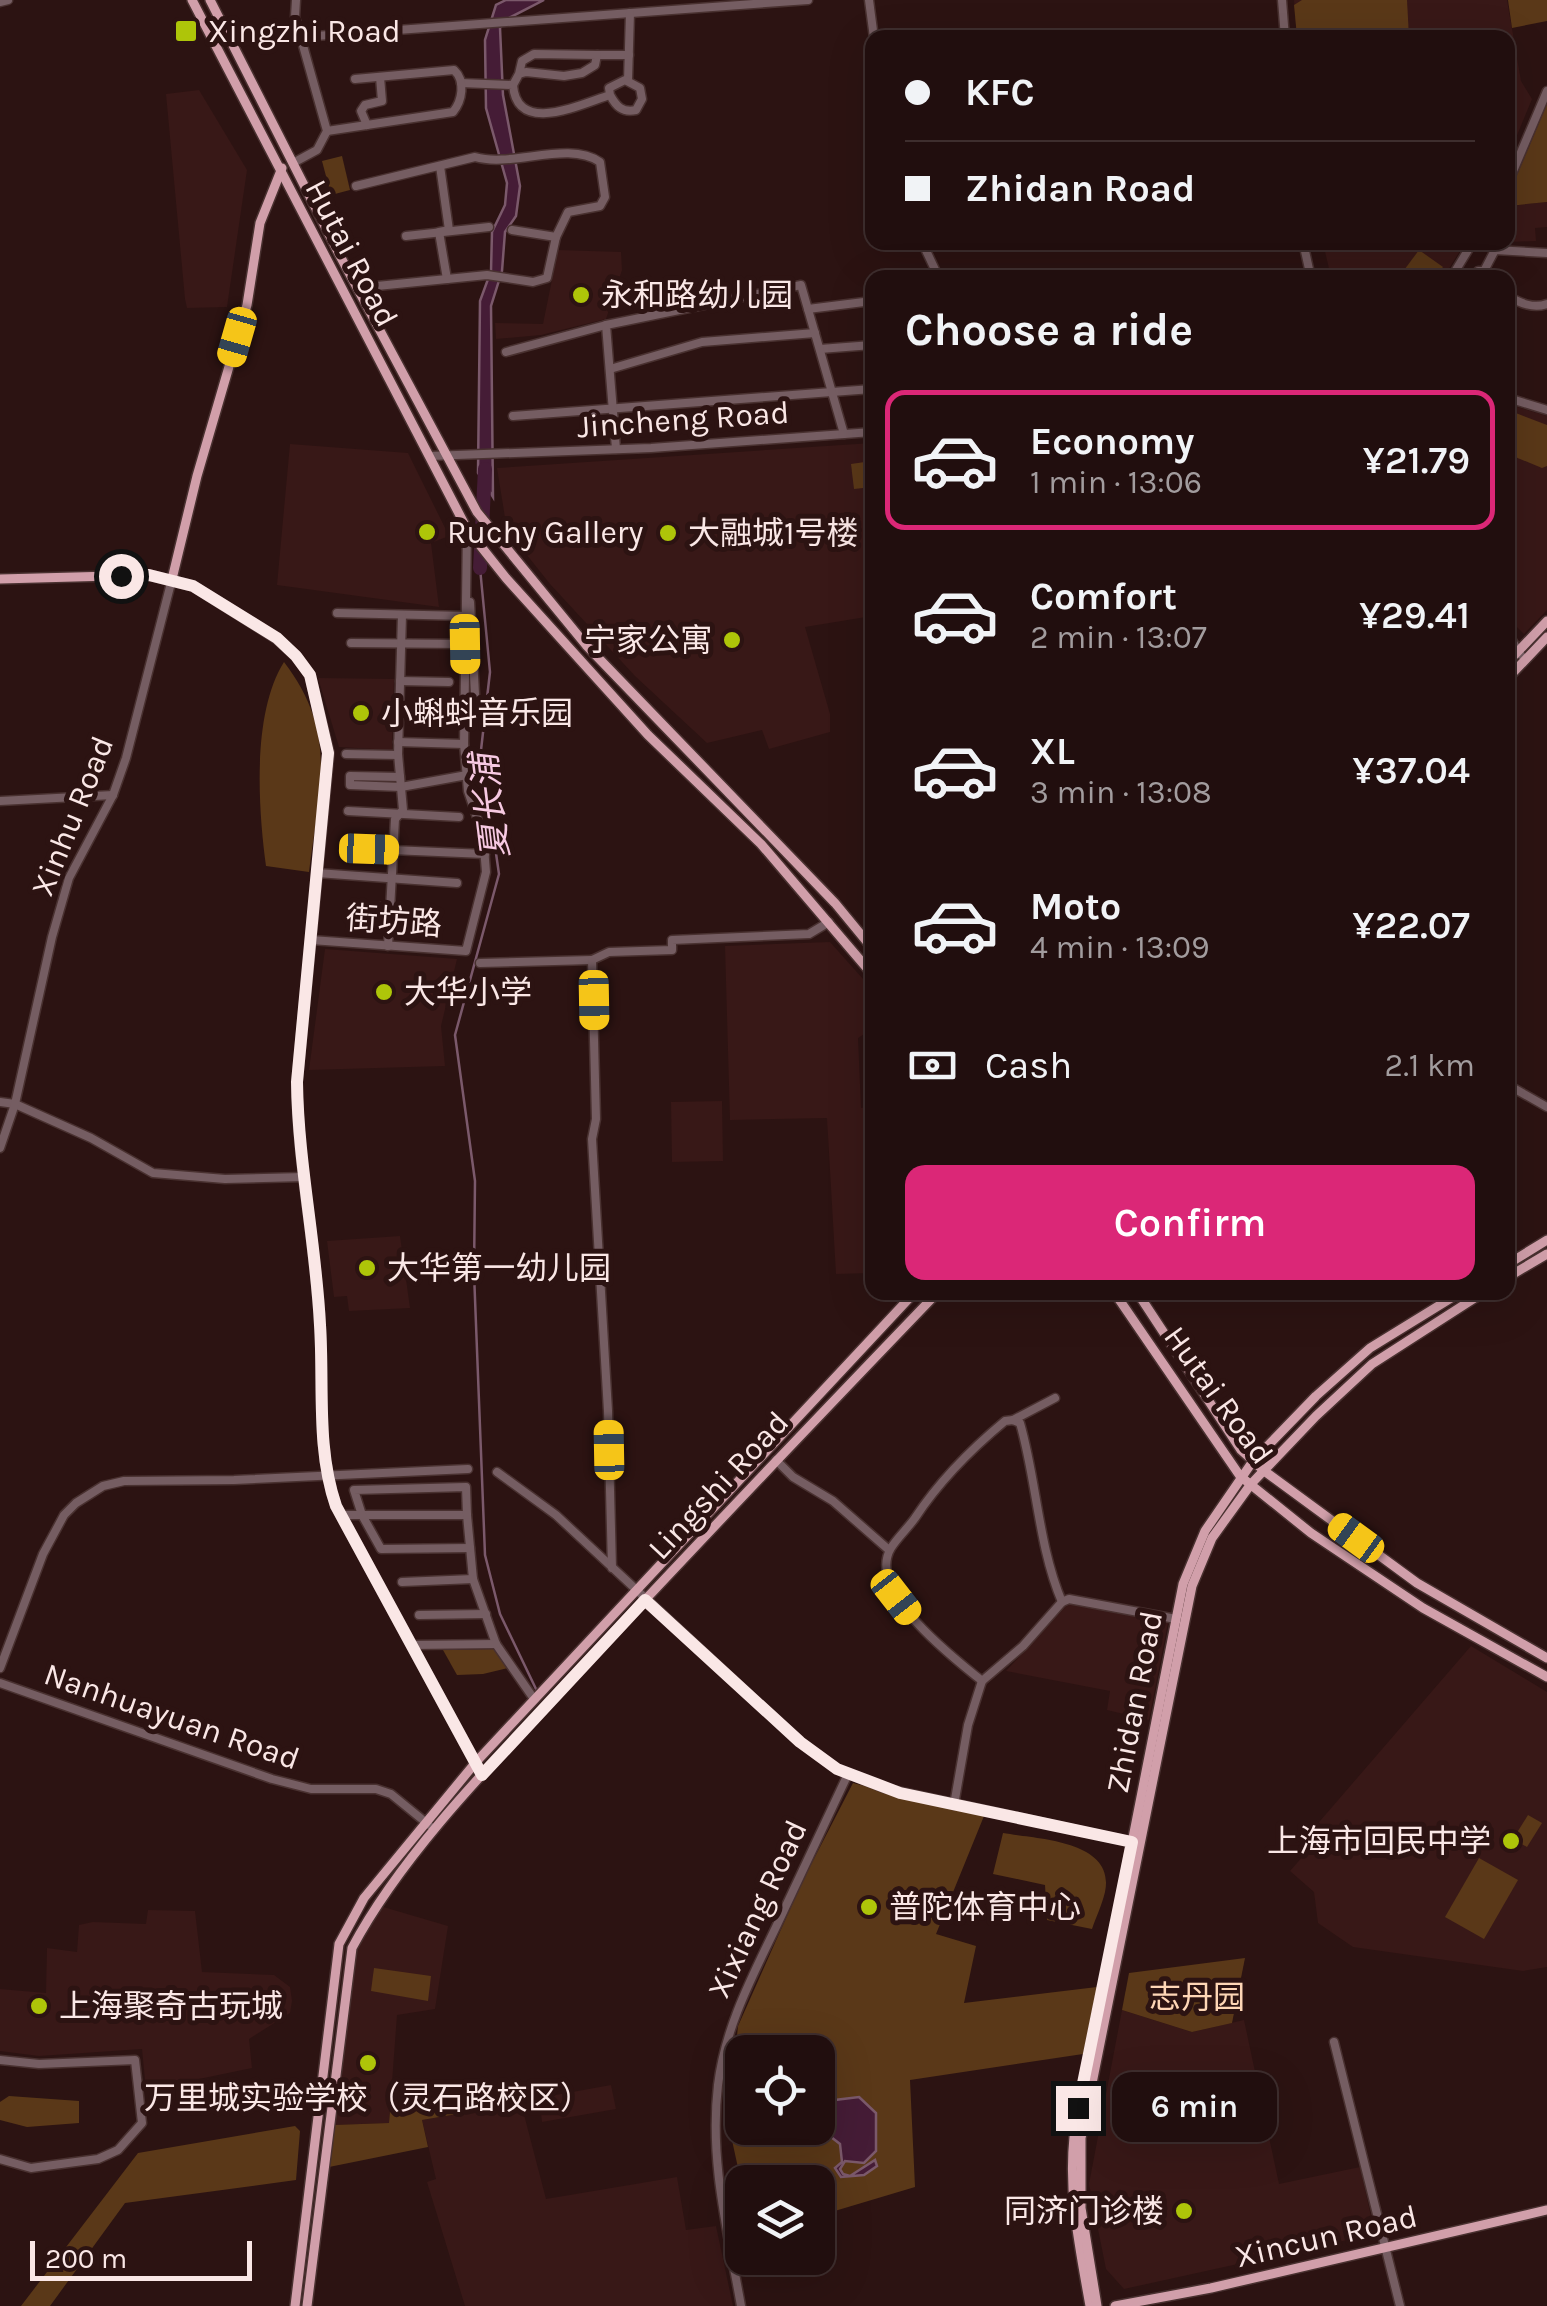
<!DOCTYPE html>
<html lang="en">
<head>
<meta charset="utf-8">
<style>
	:root { --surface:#210e0e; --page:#291717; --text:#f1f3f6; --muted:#a29c9e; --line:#3e2e2e; --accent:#db2777 }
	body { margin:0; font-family:Karla,"Noto Sans SC",sans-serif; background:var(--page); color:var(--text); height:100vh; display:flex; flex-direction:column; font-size:38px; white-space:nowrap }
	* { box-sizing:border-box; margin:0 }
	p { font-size:32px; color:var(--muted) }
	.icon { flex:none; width:55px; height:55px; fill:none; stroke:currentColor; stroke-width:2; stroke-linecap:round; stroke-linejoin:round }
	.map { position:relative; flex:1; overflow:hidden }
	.panel { position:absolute; left:865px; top:270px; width:650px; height:1030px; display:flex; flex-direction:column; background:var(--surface); border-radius:20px; box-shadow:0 10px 40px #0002,0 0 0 2px var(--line) }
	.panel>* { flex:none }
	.hud { position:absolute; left:865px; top:30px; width:650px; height:220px; border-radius:20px; box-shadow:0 10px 40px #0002,0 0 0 2px var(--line); display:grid; align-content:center; height:220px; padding:0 40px; background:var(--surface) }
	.fabs { position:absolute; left:725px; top:2035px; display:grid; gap:20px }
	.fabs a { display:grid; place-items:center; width:110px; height:110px; border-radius:20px; background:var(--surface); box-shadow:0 10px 40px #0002,0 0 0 2px var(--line); font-size:50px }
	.scale { position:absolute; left:30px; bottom:25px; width:222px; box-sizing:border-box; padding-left:10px; border:5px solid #fae7e6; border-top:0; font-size:28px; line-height:35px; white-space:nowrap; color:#fae7e6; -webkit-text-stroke:8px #2c1312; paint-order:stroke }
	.end { position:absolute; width:45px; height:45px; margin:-22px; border:12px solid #fae7e6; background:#111; box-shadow:0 0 0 5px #111 }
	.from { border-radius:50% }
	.bubble { position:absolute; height:70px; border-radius:20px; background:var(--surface); box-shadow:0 10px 40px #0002,0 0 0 2px var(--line); font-size:32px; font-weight:600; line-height:70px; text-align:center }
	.car { position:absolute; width:30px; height:60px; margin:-30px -15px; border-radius:12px; box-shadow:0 0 8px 2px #0007; background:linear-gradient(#f5c518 24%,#345 0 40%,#f5c518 0 76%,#345 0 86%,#f5c518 0) }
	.hud b { display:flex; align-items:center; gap:35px; height:95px; font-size:38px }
	.hud b+b { border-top:2px solid var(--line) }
	.hud i { width:25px; height:25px; background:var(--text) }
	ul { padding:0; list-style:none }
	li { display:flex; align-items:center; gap:30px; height:140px; margin:0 20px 15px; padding:0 20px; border:5px solid transparent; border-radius:20px }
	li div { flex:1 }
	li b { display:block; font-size:38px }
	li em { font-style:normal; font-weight:600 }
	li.selected { border-color:var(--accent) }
	li>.icon { width:90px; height:90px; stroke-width:1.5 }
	h2 { padding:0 40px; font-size:45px; line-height:120px }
	.pay { display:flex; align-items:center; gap:25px; height:110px; padding:0 40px; font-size:38px }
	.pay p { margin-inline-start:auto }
	.cta { display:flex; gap:20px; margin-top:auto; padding:20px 40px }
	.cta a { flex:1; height:115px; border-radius:20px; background:var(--accent); color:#fff; font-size:40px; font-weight:600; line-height:115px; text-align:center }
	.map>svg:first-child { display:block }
	.built { fill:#381817 }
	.green { fill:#5a3818; fill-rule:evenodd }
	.water { fill:#451c36; stroke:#7b596b; stroke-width:2.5 }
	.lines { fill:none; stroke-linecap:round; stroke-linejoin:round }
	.stream { stroke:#7b596b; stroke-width:2.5 }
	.river { stroke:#451c36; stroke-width:14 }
	.minor-casing { stroke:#493130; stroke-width:11 }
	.major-casing { stroke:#493130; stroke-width:12 }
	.minor { stroke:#755d62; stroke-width:8 }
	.major { stroke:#d19faa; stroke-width:9 }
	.route { stroke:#fae7e6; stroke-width:12 }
	.poi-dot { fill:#aec509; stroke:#2c1312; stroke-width:4 }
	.labels { text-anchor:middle; stroke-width:10; stroke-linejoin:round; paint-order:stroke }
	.poi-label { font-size:32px; fill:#fae7e6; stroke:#2c1312; text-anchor:start }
	.street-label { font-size:32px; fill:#fae7e6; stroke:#2c1312 }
	.park-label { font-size:32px; fill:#fed6b6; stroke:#2c1312 }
	.water-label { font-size:35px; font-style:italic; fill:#f7c9e2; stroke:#2c1312 }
</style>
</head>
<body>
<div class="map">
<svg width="1547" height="2306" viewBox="0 0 1547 2306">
	<rect width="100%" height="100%" fill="#2c1312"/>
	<g class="built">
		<path d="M 1294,0 L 1507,0 L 1521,81 L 1532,99 L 1508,157 L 1508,38 L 1297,37 Z"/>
		<path d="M 199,90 L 247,170 L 227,307 L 187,308 L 185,299 L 166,94 Z"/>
		<path d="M 1547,202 L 1547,227 L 1535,228 L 1536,241 L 1508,242 L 1508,206 Z"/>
		<path d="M 1323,243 L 1465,243 L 1443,278 L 1331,277 Z"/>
		<path d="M 558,250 L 621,252 L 622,270 L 606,319 L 541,335 L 496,339 L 495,323 L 543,324 Z"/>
		<path d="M 1508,404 L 1547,416 L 1547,610 L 1524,634 L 1508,618 Z"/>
		<path d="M 872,443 L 872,616 L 805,627 L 830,714 L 830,732 L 769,749 L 762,730 L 707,743 L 635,676 L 550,584 L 507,530 L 497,468 Z"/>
		<path d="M 290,444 L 408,453 L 449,536 L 431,543 L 439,607 L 277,585 Z"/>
		<path d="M 318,678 L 394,679 L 392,750 L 339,747 Z"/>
		<path d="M 830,942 L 872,989 L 872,1029 L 858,1038 L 861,1108 L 872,1106 L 872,1273 L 836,1274 L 827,1118 L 730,1120 L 725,946 Z"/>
		<path d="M 325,949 L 457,959 L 441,1026 L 445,1066 L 309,1070 Z"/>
		<path d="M 722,1101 L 723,1161 L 672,1162 L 671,1102 Z"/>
		<path d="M 400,1236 L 410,1308 L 349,1311 L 347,1296 L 334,1297 L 327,1241 Z"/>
		<path d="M 1068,1604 L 1168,1623 L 1149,1720 L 1107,1710 L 1110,1691 L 1006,1671 Z"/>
		<path d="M 1471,1646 L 1547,1692 L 1547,1967 L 1523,1971 L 1353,1947 L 1318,1923 L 1314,1892 L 1290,1871 L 1312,1846 L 1314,1828 Z"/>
		<path d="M 380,1906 L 448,1926 L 435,2009 L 397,2015 L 389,2123 L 334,2125 L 356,1950 Z"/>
		<path d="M 148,1910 L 195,1911 L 202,1972 L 274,1975 L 290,1987 L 292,2001 L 290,2013 L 249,2039 L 252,2068 L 146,2090 L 142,2049 L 39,2056 L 0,2051 L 0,1989 L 46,1993 L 47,1948 L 77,1952 L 79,1925 L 93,1922 L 146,1924 Z"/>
		<path d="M 1122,2010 L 1192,2032 L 1244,2020 L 1279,2184 L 1360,2167 L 1375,2234 L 1124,2289 L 1106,2269 L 1089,2184 Z"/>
		<path d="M 611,2085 L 616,2109 L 542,2122 L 539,2098 Z"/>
		<path d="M 521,2103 L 546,2199 L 677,2177 L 686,2230 L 716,2226 L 733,2306 L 465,2306 L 427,2182 L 436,2179 L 422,2120 Z"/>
	</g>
	<g class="green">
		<path d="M 1302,0 L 1407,0 L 1409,37 L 1297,37 L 1294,5 Z"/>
		<path d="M 1508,0 L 1547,0 L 1547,21 L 1512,28 Z"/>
		<path d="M 1547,104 L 1547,202 L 1508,206 L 1508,196 Z"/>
		<path d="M 342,156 L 350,190 L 331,195 L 322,161 Z"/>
		<path d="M 1419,250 L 1443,267 L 1435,277 L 1399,277 Z"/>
		<path d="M 1508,410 L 1547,425 L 1547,466 L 1542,468 L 1508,454 Z"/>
		<path d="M 872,461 L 872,487 L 854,489 L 851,464 Z"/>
		<path d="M 284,662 C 339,734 319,789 309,872 L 266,866 C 258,807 252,713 284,662 Z"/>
		<path d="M 495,1649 L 508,1668 L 483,1674 L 457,1675 L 443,1650 Z"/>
		<path d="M 853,1783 L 984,1816 L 936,1934 L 976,1946 L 964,2003 L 1097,1987 L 1083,2054 L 910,2080 L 915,2187 L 818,2216 L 818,2182 L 742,2182 L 742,2186 L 728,2122 L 738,2026 L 803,1880 ZM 742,2052 L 818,2052 L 818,2128 L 742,2128 Z"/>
		<path d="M 1528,1815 L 1542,1823 L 1527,1847 L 1513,1839 Z"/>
		<path d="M 1003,1833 C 1037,1839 1116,1840 1105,1892 C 1102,1905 1096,1917 1092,1929 L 1047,1920 L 1045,1885 L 993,1874 Z"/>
		<path d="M 1479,1858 L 1518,1880 L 1484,1939 L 1445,1917 Z"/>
		<path d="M 1245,1958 L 1232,2023 L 1192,2032 L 1122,2010 L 1129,1973 Z"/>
		<path d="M 374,1968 L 431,1976 L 428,2001 L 371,1991 Z"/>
		<path d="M 518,2089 L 521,2103 L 422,2120 L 428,2147 L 329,2167 L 334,2125 L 389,2123 L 390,2111 Z"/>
		<path d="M 9,2096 L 79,2101 L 79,2123 L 27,2127 L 0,2120 L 0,2102 Z"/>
		<path d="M 295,2126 L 300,2131 L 296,2180 L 125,2203 L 50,2306 L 21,2306 L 138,2153 Z"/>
	</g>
	<g class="water">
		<path d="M 506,0 L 544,0 L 507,19 L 500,28 L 503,95 L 520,186 L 516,216 L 505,232 L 502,271 L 491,306 L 493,497 L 478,473 L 480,301 L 491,271 L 492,232 L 505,205 L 507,183 L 486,108 L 485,40 L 496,5 Z"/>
		<path d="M 859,2097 L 876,2113 L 876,2151 L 864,2163 L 845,2161 L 840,2169 L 843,2174 L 850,2176 L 875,2160 L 877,2166 L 864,2175 L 841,2177 L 835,2168 L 842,2162 L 840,2144 L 822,2130 L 827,2101 Z"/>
	</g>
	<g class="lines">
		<path class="stream" d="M 480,568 L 490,672 L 481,750 L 499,874 L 455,1035 L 475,1181 L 474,1273 L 485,1555 L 500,1614 L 536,1689"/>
		<path class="river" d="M 480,568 L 485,469"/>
		<g class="minor-casing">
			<g id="minor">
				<path d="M 869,0 L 874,38"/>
				<path d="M 1282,0 L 1285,38"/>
				<path d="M 0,2 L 8,0"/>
				<path d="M 302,37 L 808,0"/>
				<path d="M 597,55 L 629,55"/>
				<path d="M 628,81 L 630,13"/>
				<path d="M 461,83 L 513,85 C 517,136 581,104 610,95 C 616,106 622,113 636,110 L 642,99 L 640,88 L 625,80 L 609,88 L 610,95"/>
				<path d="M 513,85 L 519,74 L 526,72 L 564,76 L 582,73 L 595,65 L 597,55 L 534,54 L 522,61 L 519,74"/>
				<path d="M 367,125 L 361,111 L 365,105 L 382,101 L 380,77"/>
				<path d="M 327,131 L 453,112 C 462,101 466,81 454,70 L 355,79"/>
				<path d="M 293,163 L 317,150 L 327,131 L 295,17 L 296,0"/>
				<path d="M 440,166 L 449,230 L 439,232 L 447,279"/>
				<path d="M 1508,183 L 1547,91"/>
				<path d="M 356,186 L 475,157 C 512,168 568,140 600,162 L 605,197 L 600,206 L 568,212 L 556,237 L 547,278 L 533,282 L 487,275 L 357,288"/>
				<path d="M 512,230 L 556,237"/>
				<path d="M 406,236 L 489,227"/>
				<path d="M 922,242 L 939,278"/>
				<path d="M 1303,242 L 1311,278"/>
				<path d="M 1451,278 L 1473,242"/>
				<path d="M 1474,278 L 1478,271 L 1484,271 L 1495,250 L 1547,253"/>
				<path d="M 1508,296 C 1520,303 1533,309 1547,304"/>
				<path d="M 808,309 L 872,301"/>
				<path d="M 820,349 L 872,345"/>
				<path d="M 506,352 L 606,325"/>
				<path d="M 610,369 L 702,342 L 815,333"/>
				<path d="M 1508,398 L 1547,410"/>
				<path d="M 513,416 L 872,389"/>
				<path d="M 616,449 L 606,325 L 801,285 L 844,434"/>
				<path d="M 430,456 L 651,448 L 872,432"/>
				<path d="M 337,613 L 466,616"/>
				<path d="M 1508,634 L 1521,655"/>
				<path d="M 351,643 L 465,644"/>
				<path d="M 400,681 L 449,682"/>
				<path d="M 469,712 L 475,694 L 470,602"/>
				<path d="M 398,742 L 464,744"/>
				<path d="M 346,754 L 398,755"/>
				<path d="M 400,777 L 350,776 L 350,785 L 401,787 L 467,775"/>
				<path d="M 0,801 L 113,795"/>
				<path d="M 348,811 L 459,817"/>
				<path d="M 345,848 L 485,854"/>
				<path d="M 317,873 L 457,883"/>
				<path d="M 369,907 L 390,907"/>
				<path d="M 311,940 L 466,951 L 486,872 L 483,835 L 468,791 L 464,744 L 467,529"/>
				<path d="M 388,946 L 395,819 L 403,810 L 398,754 L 402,615"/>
				<path d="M 480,963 L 592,960"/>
				<path d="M 1508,1085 L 1547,1107"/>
				<path d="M 0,1102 L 15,1104 L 91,1138 L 153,1173 L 225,1179 L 304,1177"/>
				<path d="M 0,1148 L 15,1104 L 52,937 L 69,878 L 113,795 L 126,758 L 172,579"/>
				<path d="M 1013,1420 L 1020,1423 C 1037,1482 1038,1545 1062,1602 L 1023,1646 L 982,1681 C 954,1658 865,1591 891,1548 C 897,1538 908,1528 915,1518 C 940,1480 970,1450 1005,1421 Z"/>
				<path d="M 1013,1420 L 1055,1398"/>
				<path d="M 776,1460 L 793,1477 L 833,1501 L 889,1550"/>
				<path d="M 497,1472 L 556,1515 L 800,1742 L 837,1769 L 884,1788 L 1136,1843"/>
				<path d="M 341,1515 L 467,1515 L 473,1579 L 496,1644 L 534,1699"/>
				<path d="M 467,1515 L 466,1487 L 354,1490 L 362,1515 L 381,1549 L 470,1548"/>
				<path d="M 612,1568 L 608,1411 L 592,1139 L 596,1119 L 592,960 L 609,952 L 672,950 L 672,940 L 809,934 L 829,922"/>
				<path d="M 402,1582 L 473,1579"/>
				<path d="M 1062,1602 L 1069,1599 L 1176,1619"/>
				<path d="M 419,1615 L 486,1614"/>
				<path d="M 412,1645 L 496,1644"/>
				<path d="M 0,1668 L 43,1554 L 64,1515 L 76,1503 L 103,1486 L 124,1481 L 234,1480 L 468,1469"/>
				<path d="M 0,1683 L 272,1779 L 311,1789 L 376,1789 L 391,1794 L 429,1825"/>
				<path d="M 954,1805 L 968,1725 L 982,1681"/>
				<path d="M 1334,2042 L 1400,2306"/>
				<path d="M 0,2060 L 39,2064 L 135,2060 L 142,2123 L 118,2150 L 98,2159 L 31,2168 L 0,2159"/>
				<path d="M 741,2306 C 728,2232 709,2161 718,2085 C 725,2028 751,1979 776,1927 C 800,1876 824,1825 848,1774"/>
			</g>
		</g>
		<g class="major-casing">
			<g id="major">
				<path d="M 192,0 L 467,529 L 506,578 L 648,735 L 761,844 L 872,974"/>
				<path d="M 210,0 L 339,254 L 477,512 L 586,645 L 835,903 L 872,948"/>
				<path d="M 0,579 L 149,575 L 193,586 L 277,639 L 296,656 L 310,675 L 329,753 L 297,1082 C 297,1163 316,1243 320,1325 C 324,1385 316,1449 336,1506 L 482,1775"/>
				<path d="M 172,579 L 197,476 L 247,305 L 260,223 L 282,168"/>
				<path d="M 1508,662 L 1547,621"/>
				<path d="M 1508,678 L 1547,637"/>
				<path d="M 1508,1264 L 1547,1240"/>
				<path d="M 1508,1277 L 1547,1254"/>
				<path d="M 1114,1292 L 1240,1476 L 1311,1533 L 1423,1608 L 1547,1677"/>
				<path d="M 1137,1292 L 1241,1450 L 1263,1470 L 1417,1583 L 1547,1658"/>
				<path d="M 295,2306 L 339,1944 L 364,1898 L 476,1762 L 915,1292"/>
				<path d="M 307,2306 L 352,1948 C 403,1852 497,1758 572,1678 C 693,1548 815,1420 938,1292"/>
				<path d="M 1090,2306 C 1080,2249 1068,2195 1074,2137 L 1183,1584 L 1205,1531 L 1253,1461 L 1316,1396 L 1370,1348 L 1461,1292"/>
				<path d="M 1097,2306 L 1081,2208 L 1081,2138 L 1192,1586 L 1212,1538 L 1251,1484 L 1316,1416 L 1372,1364 L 1484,1292"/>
				<path d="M 1115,2306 L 1211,2288 L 1547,2210"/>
			</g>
		</g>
		<use href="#minor" class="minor"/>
		<use href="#major" class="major"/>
	</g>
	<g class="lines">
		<path class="route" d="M 121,576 L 149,575 L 193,586 L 277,638 L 296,656 L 310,675 L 328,753 L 297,1082 C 298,1163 316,1243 320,1325 C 324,1385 316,1448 336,1506 L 482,1775 L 645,1600 L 800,1742 L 837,1769 L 900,1793 L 1132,1842 L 1078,2108"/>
	</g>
	<g class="poi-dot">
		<rect x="174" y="19" width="24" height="24" rx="5"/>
		<circle cx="581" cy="295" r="10"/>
		<circle cx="427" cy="532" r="10"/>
		<circle cx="668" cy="533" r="10"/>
		<circle cx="732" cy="640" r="10"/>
		<circle cx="361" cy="713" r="10"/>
		<circle cx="384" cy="992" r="10"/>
		<circle cx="367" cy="1268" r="10"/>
		<circle cx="1511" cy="1841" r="10"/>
		<circle cx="869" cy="1907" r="10"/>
		<circle cx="39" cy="2006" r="10"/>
		<circle cx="368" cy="2063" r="10"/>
		<circle cx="1184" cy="2211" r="10"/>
	</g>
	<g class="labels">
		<g class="poi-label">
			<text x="208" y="42">Xingzhi Road</text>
			<text x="601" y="306">永和路幼儿园</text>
			<text x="447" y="543">Ruchy Gallery</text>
			<text x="688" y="544">大融城1号楼</text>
			<text x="712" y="651" text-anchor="end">宁家公寓</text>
			<text x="381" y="724">小蝌蚪音乐园</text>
			<text x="404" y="1003">大华小学</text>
			<text x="387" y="1279">大华第一幼儿园</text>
			<text x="1491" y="1852" text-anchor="end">上海市回民中学</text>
			<text x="889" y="1918">普陀体育中心</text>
			<text x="59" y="2017">上海聚奇古玩城</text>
			<text x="368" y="2109" text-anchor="middle">万里城实验学校（灵石路校区）</text>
			<text x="1164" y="2222" text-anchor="end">同济门诊楼</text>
		</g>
		<g class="street-label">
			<text transform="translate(352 253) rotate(62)" y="11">Hutai Road</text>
			<text transform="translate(683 419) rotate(-4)" y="11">Jincheng Road</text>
			<text transform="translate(72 816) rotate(-68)" y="11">Xinhu Road</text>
			<text transform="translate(394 921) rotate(4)" y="11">街坊路</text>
			<text transform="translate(1219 1395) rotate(54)" y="11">Hutai Road</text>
			<text transform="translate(718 1485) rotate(-47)" y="11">Lingshi Road</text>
			<text transform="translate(1134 1702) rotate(-79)" y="11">Zhidan Road</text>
			<text transform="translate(172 1716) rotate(19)" y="11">Nanhuayuan Road</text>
			<text transform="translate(757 1909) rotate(-65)" y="11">Xixiang Road</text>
			<text transform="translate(1326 2236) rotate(-13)" y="11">Xincun Road</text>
		</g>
		<g class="park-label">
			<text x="1197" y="2008">志丹园</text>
		</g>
		<g class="water-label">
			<text transform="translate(490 806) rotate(-97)" y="12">夏长浦</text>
		</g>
	</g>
</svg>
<div class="fabs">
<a><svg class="icon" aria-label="locate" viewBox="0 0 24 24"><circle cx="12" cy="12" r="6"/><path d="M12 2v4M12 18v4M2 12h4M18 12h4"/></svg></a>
<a><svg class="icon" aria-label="layers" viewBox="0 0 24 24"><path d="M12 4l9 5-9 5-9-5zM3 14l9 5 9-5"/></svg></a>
</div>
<div class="scale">200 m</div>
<i class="end from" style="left:121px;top:576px"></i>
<i class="end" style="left:1078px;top:2108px"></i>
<div class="bubble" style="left:1112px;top:2072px;width:165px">6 min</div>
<i class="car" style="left:237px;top:337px;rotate:196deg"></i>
<i class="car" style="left:465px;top:644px;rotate:179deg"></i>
<i class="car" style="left:369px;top:849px;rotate:92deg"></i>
<i class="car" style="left:594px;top:1000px;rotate:179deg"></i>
<i class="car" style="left:609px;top:1450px;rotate:359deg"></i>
<i class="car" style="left:1356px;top:1538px;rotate:306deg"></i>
<i class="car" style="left:896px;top:1597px;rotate:142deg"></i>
<div class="hud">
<b><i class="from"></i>KFC</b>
<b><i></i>Zhidan Road</b>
</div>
<section class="panel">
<h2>Choose a ride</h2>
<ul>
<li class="selected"><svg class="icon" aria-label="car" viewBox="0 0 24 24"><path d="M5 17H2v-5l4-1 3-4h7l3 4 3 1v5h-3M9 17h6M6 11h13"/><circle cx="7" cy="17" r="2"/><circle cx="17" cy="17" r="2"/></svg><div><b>Economy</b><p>1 min · 13:06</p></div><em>¥21.79</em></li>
<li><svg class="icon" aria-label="car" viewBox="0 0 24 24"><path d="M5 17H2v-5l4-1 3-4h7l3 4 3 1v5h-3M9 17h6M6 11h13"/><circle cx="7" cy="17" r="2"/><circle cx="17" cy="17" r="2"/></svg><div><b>Comfort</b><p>2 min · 13:07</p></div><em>¥29.41</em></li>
<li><svg class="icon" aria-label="car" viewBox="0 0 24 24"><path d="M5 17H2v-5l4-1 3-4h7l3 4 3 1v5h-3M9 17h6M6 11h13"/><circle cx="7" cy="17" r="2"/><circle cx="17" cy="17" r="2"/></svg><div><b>XL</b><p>3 min · 13:08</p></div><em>¥37.04</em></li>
<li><svg class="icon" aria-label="car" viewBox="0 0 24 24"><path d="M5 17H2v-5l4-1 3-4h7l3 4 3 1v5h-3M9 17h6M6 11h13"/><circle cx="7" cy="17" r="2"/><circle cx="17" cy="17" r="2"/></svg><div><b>Moto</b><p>4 min · 13:09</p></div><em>¥22.07</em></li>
</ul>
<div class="pay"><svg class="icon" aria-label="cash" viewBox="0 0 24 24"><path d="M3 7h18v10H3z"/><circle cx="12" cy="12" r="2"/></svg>Cash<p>2.1 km</p></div>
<div class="cta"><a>Confirm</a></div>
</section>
</div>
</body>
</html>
